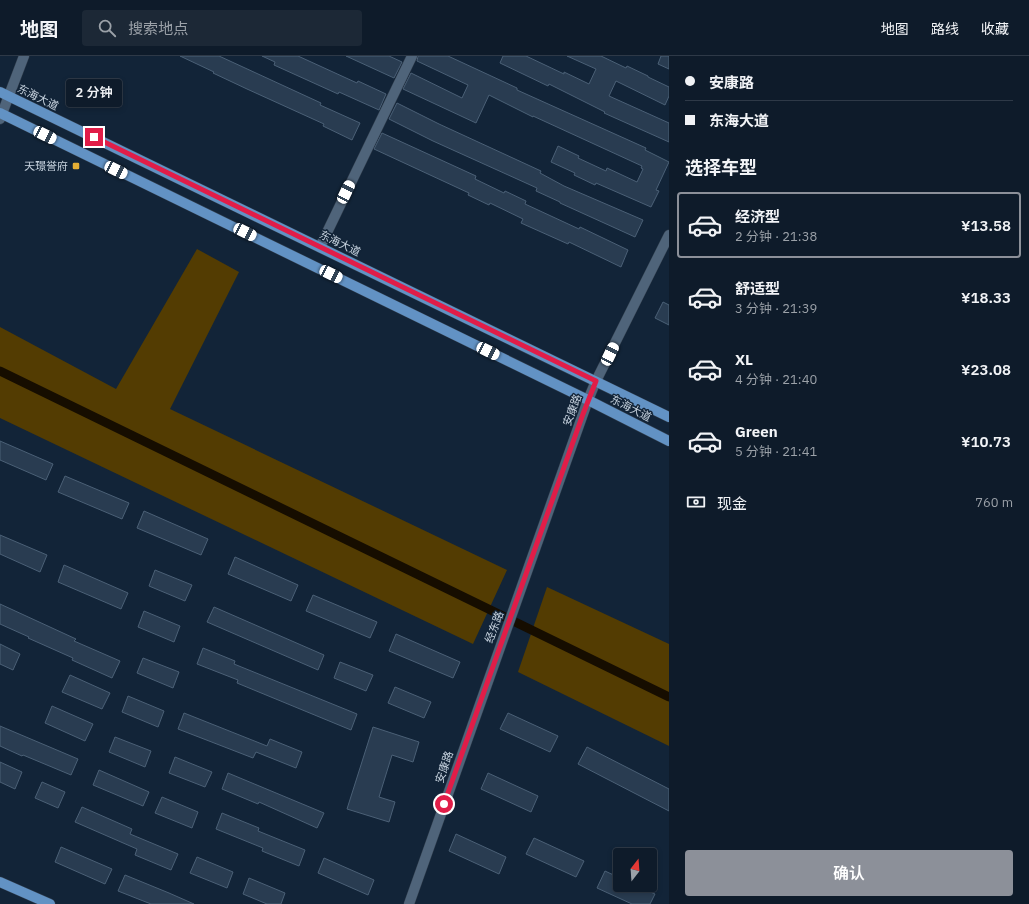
<!DOCTYPE html>
<html lang="zh">
<head>
<meta charset="utf-8">
<style>
	:root { --surface:#0e1b2a; --page:#1c2836; --text:#f1f3f6; --muted:#9ba1a8; --line:#2e3947; --accent:#8c9099 }
	body { margin:0; font-family:"IBM Plex Sans","Noto Sans SC",sans-serif; background:var(--page); color:var(--text); height:100vh; display:flex; flex-direction:column; font-size:15px; white-space:nowrap }
	* { box-sizing:border-box; margin:0 }
	p { font-size:13px; color:var(--muted) }
	.icon { flex:none; width:22px; height:22px; fill:none; stroke:currentColor; stroke-width:2; stroke-linecap:round; stroke-linejoin:round }
	.map { position:relative; flex:1; overflow:hidden }
	.sheet { display:flex; flex-direction:column; background:var(--surface); width:360px }
	.sheet>* { flex:none }
	.guide { display:grid; align-content:center; height:88px; padding:0 16px; background:var(--surface) }
	.needle { width:26px; rotate:17deg }
	.buttons { position:absolute; left:613px; top:792px; display:grid; gap:8px }
	.buttons a { display:grid; place-items:center; width:44px; height:44px; border-radius:4px; background:var(--surface); box-shadow:0 2px 6px #0003,0 0 0 1px var(--line); font-size:20px }
	.end { position:absolute; width:18px; height:18px; margin:-9px; border:5px solid #e11d48; background:#fff; box-shadow:0 0 0 2px #fff }
	.from { border-radius:50% }
	.bubble { position:absolute; height:28px; border-radius:4px; background:var(--surface); box-shadow:0 2px 6px #0003,0 0 0 1px var(--line); font-size:13px; font-weight:600; line-height:28px; text-align:center }
	.car { position:absolute; width:12px; height:24px; margin:-12px -6px; border-radius:5px; box-shadow:0 0 3px 1px #0007; background:linear-gradient(#fff 24%,#345 0 40%,#fff 0 76%,#345 0 86%,#fff 0) }
	.guide b { display:flex; align-items:center; gap:14px; height:38px; font-size:15px }
	.guide b+b { border-top:1px solid var(--line) }
	.guide i { width:10px; height:10px; background:var(--text) }
	ul { padding:0; list-style:none }
	li { display:flex; align-items:center; gap:12px; height:66px; margin:0 8px 6px; padding:0 8px; border:2px solid transparent; border-radius:4px }
	li div { flex:1 }
	li b { display:block; font-size:15px }
	li em { font-style:normal; font-weight:600 }
	li.active { border-color:var(--accent) }
	li>.icon { width:36px; height:36px; stroke-width:1.5 }
	h2 { padding:0 16px; font-size:18px; line-height:48px }
	.pay { display:flex; align-items:center; gap:10px; height:44px; padding:0 16px; font-size:15px }
	.pay p { margin-inline-start:auto }
	.button { display:flex; gap:8px; margin-top:auto; padding:8px 16px }
	.button a { flex:1; height:46px; border-radius:4px; background:var(--accent); color:#fff; font-size:16px; font-weight:600; line-height:46px; text-align:center }
	header { display:flex; align-items:center; gap:24px; box-sizing:border-box; height:56px; padding:0 20px; background:var(--surface); border-bottom:1px solid var(--line) }
	header strong { font-size:19px }
	nav { display:flex; gap:22px; margin-inline-start:auto; font-size:14px }
	.search { width:280px; height:36px; background:var(--page); display:flex; align-items:center; gap:10px; box-sizing:border-box; padding:0 14px; border-radius:4px; color:var(--muted); font-size:15px }
	main { display:flex; flex:1; min-height:0 }
	.map>svg:first-child { display:block }
	.green { fill:#533c02 }
	.lines { fill:none; stroke-linecap:round; stroke-linejoin:round }
	.canal { stroke:#160d00; stroke-width:9 }
	.building { fill:#293c51; stroke:#4b6076 }
	.minor-casing { stroke:#303d4c; stroke-width:11 }
	.major-casing { stroke:#303d4c; stroke-width:11 }
	.minor { stroke:#4f647a; stroke-width:10 }
	.major { stroke:#6292c4; stroke-width:10 }
	.route { stroke:#e11d48; stroke-width:5 }
	.poi-dot { fill:#e4ae35; stroke:#122438; stroke-width:1.5 }
	.labels { text-anchor:middle; stroke-width:3; stroke-linejoin:round; paint-order:stroke }
	.street-label { font-size:11px; fill:#c7d3df; stroke:#122438 }
	.poi-label { font-size:11px; fill:#c7d3df; stroke:#122438; text-anchor:end }
</style>
</head>
<body>
<header>
<strong>地图</strong>
<div class="search"><svg class="icon" aria-label="search" viewBox="0 0 24 24"><circle cx="10" cy="10" r="6"/><path d="M15 15l6 6"/></svg>搜索地点</div>
<nav><a>地图</a><a>路线</a><a>收藏</a></nav>
</header>
<main>
<div class="map">
<svg width="669" height="848" viewBox="0 0 669 848">
	<rect width="100%" height="100%" fill="#122438"/>
	<g class="green">
		<path d="M 197,193 L 239,216 L 170,353 L 507,514 L 473,588 L 0,362 L 0,271 L 116,333 Z"/>
		<path d="M 547,531 L 669,588 L 669,690 L 518,616 Z"/>
	</g>
	<g class="lines">
		<path class="canal" d="M 0,315 L 669,641"/>
	</g>
	<g class="building">
		<path d="M 180,0 L 219,0 L 321,47 L 320,49 L 360,67 L 352,84 L 323,70 L 324,68 L 247,33 L 213,17 L 214,16 Z"/>
		<path d="M 262,0 L 298,0 L 357,27 L 358,25 L 386,38 L 379,54 L 339,36 L 338,38 L 274,9 L 275,6 Z"/>
		<path d="M 346,0 L 389,0 L 402,6 L 394,22 Z"/>
		<path d="M 418,0 L 448,0 L 517,32 L 517,34 L 646,92 L 645,94 L 669,106 L 656,134 L 659,135 L 651,151 L 596,127 L 595,129 L 574,119 L 575,117 L 551,106 L 558,90 L 579,100 L 578,102 L 606,115 L 607,112 L 637,126 L 643,113 L 641,112 L 642,110 L 533,60 L 533,61 L 489,39 L 476,67 L 403,33 L 411,17 L 462,42 L 468,29 L 417,5 Z"/>
		<path d="M 503,0 L 526,0 L 564,18 L 564,16 L 589,28 L 596,13 L 567,0 L 601,0 L 626,12 L 627,10 L 648,20 L 648,21 L 669,31 L 669,40 L 665,49 L 616,25 L 609,40 L 669,67 L 669,86 L 604,57 L 605,56 L 549,28 L 548,30 L 500,7 Z"/>
		<path d="M 661,0 L 669,0 L 669,13 L 658,8 Z"/>
		<path d="M 397,47 L 439,68 L 541,115 L 540,117 L 564,130 L 643,164 L 635,181 L 560,147 L 560,146 L 536,135 L 537,132 L 433,85 L 389,63 Z"/>
		<path d="M 382,77 L 476,120 L 475,123 L 504,137 L 505,135 L 526,145 L 525,148 L 579,173 L 580,171 L 628,194 L 621,211 L 569,186 L 568,188 L 521,167 L 523,163 L 490,147 L 489,149 L 468,139 L 469,137 L 374,93 Z"/>
		<path d="M 663,246 L 669,249 L 669,269 L 655,262 Z"/>
		<path d="M 0,385 L 53,408 L 46,424 L 0,404 Z"/>
		<path d="M 65,420 L 129,447 L 122,463 L 58,436 Z"/>
		<path d="M 144,455 L 208,483 L 201,499 L 137,472 Z"/>
		<path d="M 0,479 L 47,499 L 40,516 L 0,498 Z"/>
		<path d="M 235,501 L 298,529 L 291,545 L 228,518 Z"/>
		<path d="M 64,509 L 128,537 L 121,553 L 58,526 Z"/>
		<path d="M 155,514 L 192,529 L 185,545 L 149,530 Z"/>
		<path d="M 313,539 L 377,566 L 370,582 L 306,555 Z"/>
		<path d="M 0,548 L 76,583 L 74,585 L 120,605 L 112,622 L 72,604 L 73,602 L 28,582 L 29,581 L 0,568 Z"/>
		<path d="M 214,551 L 324,599 L 318,614 L 207,566 Z"/>
		<path d="M 144,555 L 180,570 L 174,586 L 138,571 Z"/>
		<path d="M 396,578 L 460,606 L 453,622 L 389,595 Z"/>
		<path d="M 0,588 L 20,598 L 13,614 L 0,608 Z"/>
		<path d="M 203,592 L 235,605 L 234,608 L 357,658 L 351,674 L 237,627 L 238,624 L 197,608 Z"/>
		<path d="M 143,602 L 179,616 L 173,632 L 137,617 Z"/>
		<path d="M 340,606 L 373,619 L 366,635 L 334,622 Z"/>
		<path d="M 70,619 L 110,637 L 102,653 L 62,636 Z"/>
		<path d="M 395,631 L 431,646 L 424,662 L 388,647 Z"/>
		<path d="M 128,640 L 164,655 L 158,671 L 122,656 Z"/>
		<path d="M 52,650 L 93,668 L 85,685 L 45,667 Z"/>
		<path d="M 184,657 L 267,690 L 270,683 L 302,696 L 296,712 L 256,696 L 253,702 L 178,673 Z"/>
		<path d="M 508,657 L 558,680 L 550,696 L 500,673 Z"/>
		<path d="M 0,670 L 78,703 L 71,719 L 23,699 L 22,700 L 0,690 Z"/>
		<path d="M 373,671 L 419,686 L 413,706 L 392,699 L 379,741 L 395,746 L 389,766 L 347,753 Z"/>
		<path d="M 115,681 L 151,695 L 145,711 L 109,696 Z"/>
		<path d="M 587,691 L 669,733 L 669,755 L 578,708 Z"/>
		<path d="M 175,701 L 212,716 L 205,731 L 169,717 Z"/>
		<path d="M 0,706 L 22,716 L 15,733 L 0,726 Z"/>
		<path d="M 99,714 L 149,736 L 143,750 L 93,729 Z"/>
		<path d="M 228,717 L 324,757 L 317,772 L 259,746 L 258,748 L 222,733 Z"/>
		<path d="M 488,717 L 538,740 L 531,756 L 481,733 Z"/>
		<path d="M 42,726 L 65,736 L 58,752 L 35,742 Z"/>
		<path d="M 162,741 L 198,756 L 192,772 L 155,757 Z"/>
		<path d="M 82,751 L 132,773 L 130,778 L 178,798 L 171,814 L 135,799 L 137,793 L 75,766 Z"/>
		<path d="M 222,757 L 259,772 L 258,775 L 305,794 L 299,810 L 262,795 L 263,792 L 216,773 Z"/>
		<path d="M 456,778 L 506,801 L 499,818 L 449,795 Z"/>
		<path d="M 534,782 L 584,805 L 576,821 L 526,798 Z"/>
		<path d="M 61,791 L 112,813 L 105,828 L 55,806 Z"/>
		<path d="M 197,801 L 233,816 L 227,832 L 190,817 Z"/>
		<path d="M 324,802 L 374,824 L 368,839 L 318,817 Z"/>
		<path d="M 605,815 L 620,822 L 620,829 L 634,829 L 655,838 L 650,848 L 632,848 L 597,832 Z"/>
		<path d="M 125,819 L 169,837 L 194,848 L 151,848 L 118,835 Z"/>
		<path d="M 249,822 L 285,837 L 281,848 L 267,848 L 243,838 Z"/>
	</g>
	<g class="lines">
		<g class="minor-casing">
			<g id="minor">
				<path d="M 0,63 L 24,0"/>
				<path d="M 320,191 L 412,0"/>
				<path d="M 409,848 L 588,344 L 596,325 L 669,179"/>
			</g>
		</g>
		<g class="major-casing">
			<g id="major">
				<path d="M 0,36 L 669,361"/>
				<path d="M 0,57 L 588,344 L 669,385"/>
				<path d="M 0,826 L 50,848"/>
			</g>
		</g>
		<use href="#minor" class="minor"/>
		<use href="#major" class="major"/>
	</g>
	<g class="lines">
		<path class="route" d="M 94,81 L 596,325 L 583,358 L 444,748"/>
	</g>
	<rect class="poi-dot" x="72" y="106" width="8" height="8" rx="2"/>
	<g class="labels">
		<g class="street-label">
			<text transform="translate(38 41) rotate(26)" y="4">东海大道</text>
			<text transform="translate(340 187) rotate(26)" y="4">东海大道</text>
			<text transform="translate(631 352) rotate(27)" y="4">东海大道</text>
			<text transform="translate(572 354) rotate(-70)" y="4">安康路</text>
			<text transform="translate(494 571) rotate(-70)" y="4">经东路</text>
			<text transform="translate(444 711) rotate(-71)" y="4">安康路</text>
		</g>
		<g class="poi-label">
			<text x="68" y="114">天璟誉府</text>
		</g>
	</g>
</svg>
<div class="buttons">
<a><svg class="needle" viewBox="-14 -14 28 28"><path d="M0-13l5 13h-10z" fill="#e53935"/><path d="M0 13l5-13h-10z" fill="#9ba1a8"/></svg></a>
</div>
<i class="end from" style="left:444px;top:748px"></i>
<i class="end" style="left:94px;top:81px"></i>
<div class="bubble" style="left:66px;top:23px;width:56px">2 分钟</div>
<i class="car" style="left:45px;top:79px;rotate:116deg"></i>
<i class="car" style="left:116px;top:114px;rotate:116deg"></i>
<i class="car" style="left:346px;top:136px;rotate:26deg"></i>
<i class="car" style="left:245px;top:176px;rotate:116deg"></i>
<i class="car" style="left:331px;top:218px;rotate:116deg"></i>
<i class="car" style="left:488px;top:295px;rotate:116deg"></i>
<i class="car" style="left:610px;top:298px;rotate:26deg"></i>
</div>
<section class="sheet">
<div class="guide">
<b><i class="from"></i>安康路</b>
<b><i></i>东海大道</b>
</div>
<h2>选择车型</h2>
<ul>
<li class="active"><svg class="icon" aria-label="car" viewBox="0 0 24 24"><path d="M5 17H2v-5l4-1 3-4h7l3 4 3 1v5h-3M9 17h6M6 11h13"/><circle cx="7" cy="17" r="2"/><circle cx="17" cy="17" r="2"/></svg><div><b>经济型</b><p>2 分钟 · 21:38</p></div><em>¥13.58</em></li>
<li><svg class="icon" aria-label="car" viewBox="0 0 24 24"><path d="M5 17H2v-5l4-1 3-4h7l3 4 3 1v5h-3M9 17h6M6 11h13"/><circle cx="7" cy="17" r="2"/><circle cx="17" cy="17" r="2"/></svg><div><b>舒适型</b><p>3 分钟 · 21:39</p></div><em>¥18.33</em></li>
<li><svg class="icon" aria-label="car" viewBox="0 0 24 24"><path d="M5 17H2v-5l4-1 3-4h7l3 4 3 1v5h-3M9 17h6M6 11h13"/><circle cx="7" cy="17" r="2"/><circle cx="17" cy="17" r="2"/></svg><div><b>XL</b><p>4 分钟 · 21:40</p></div><em>¥23.08</em></li>
<li><svg class="icon" aria-label="car" viewBox="0 0 24 24"><path d="M5 17H2v-5l4-1 3-4h7l3 4 3 1v5h-3M9 17h6M6 11h13"/><circle cx="7" cy="17" r="2"/><circle cx="17" cy="17" r="2"/></svg><div><b>Green</b><p>5 分钟 · 21:41</p></div><em>¥10.73</em></li>
</ul>
<div class="pay"><svg class="icon" aria-label="cash" viewBox="0 0 24 24"><path d="M3 7h18v10H3z"/><circle cx="12" cy="12" r="2"/></svg>现金<p>760 m</p></div>
<div class="button"><a>确认</a></div>
</section>
</main>
</body>
</html>
